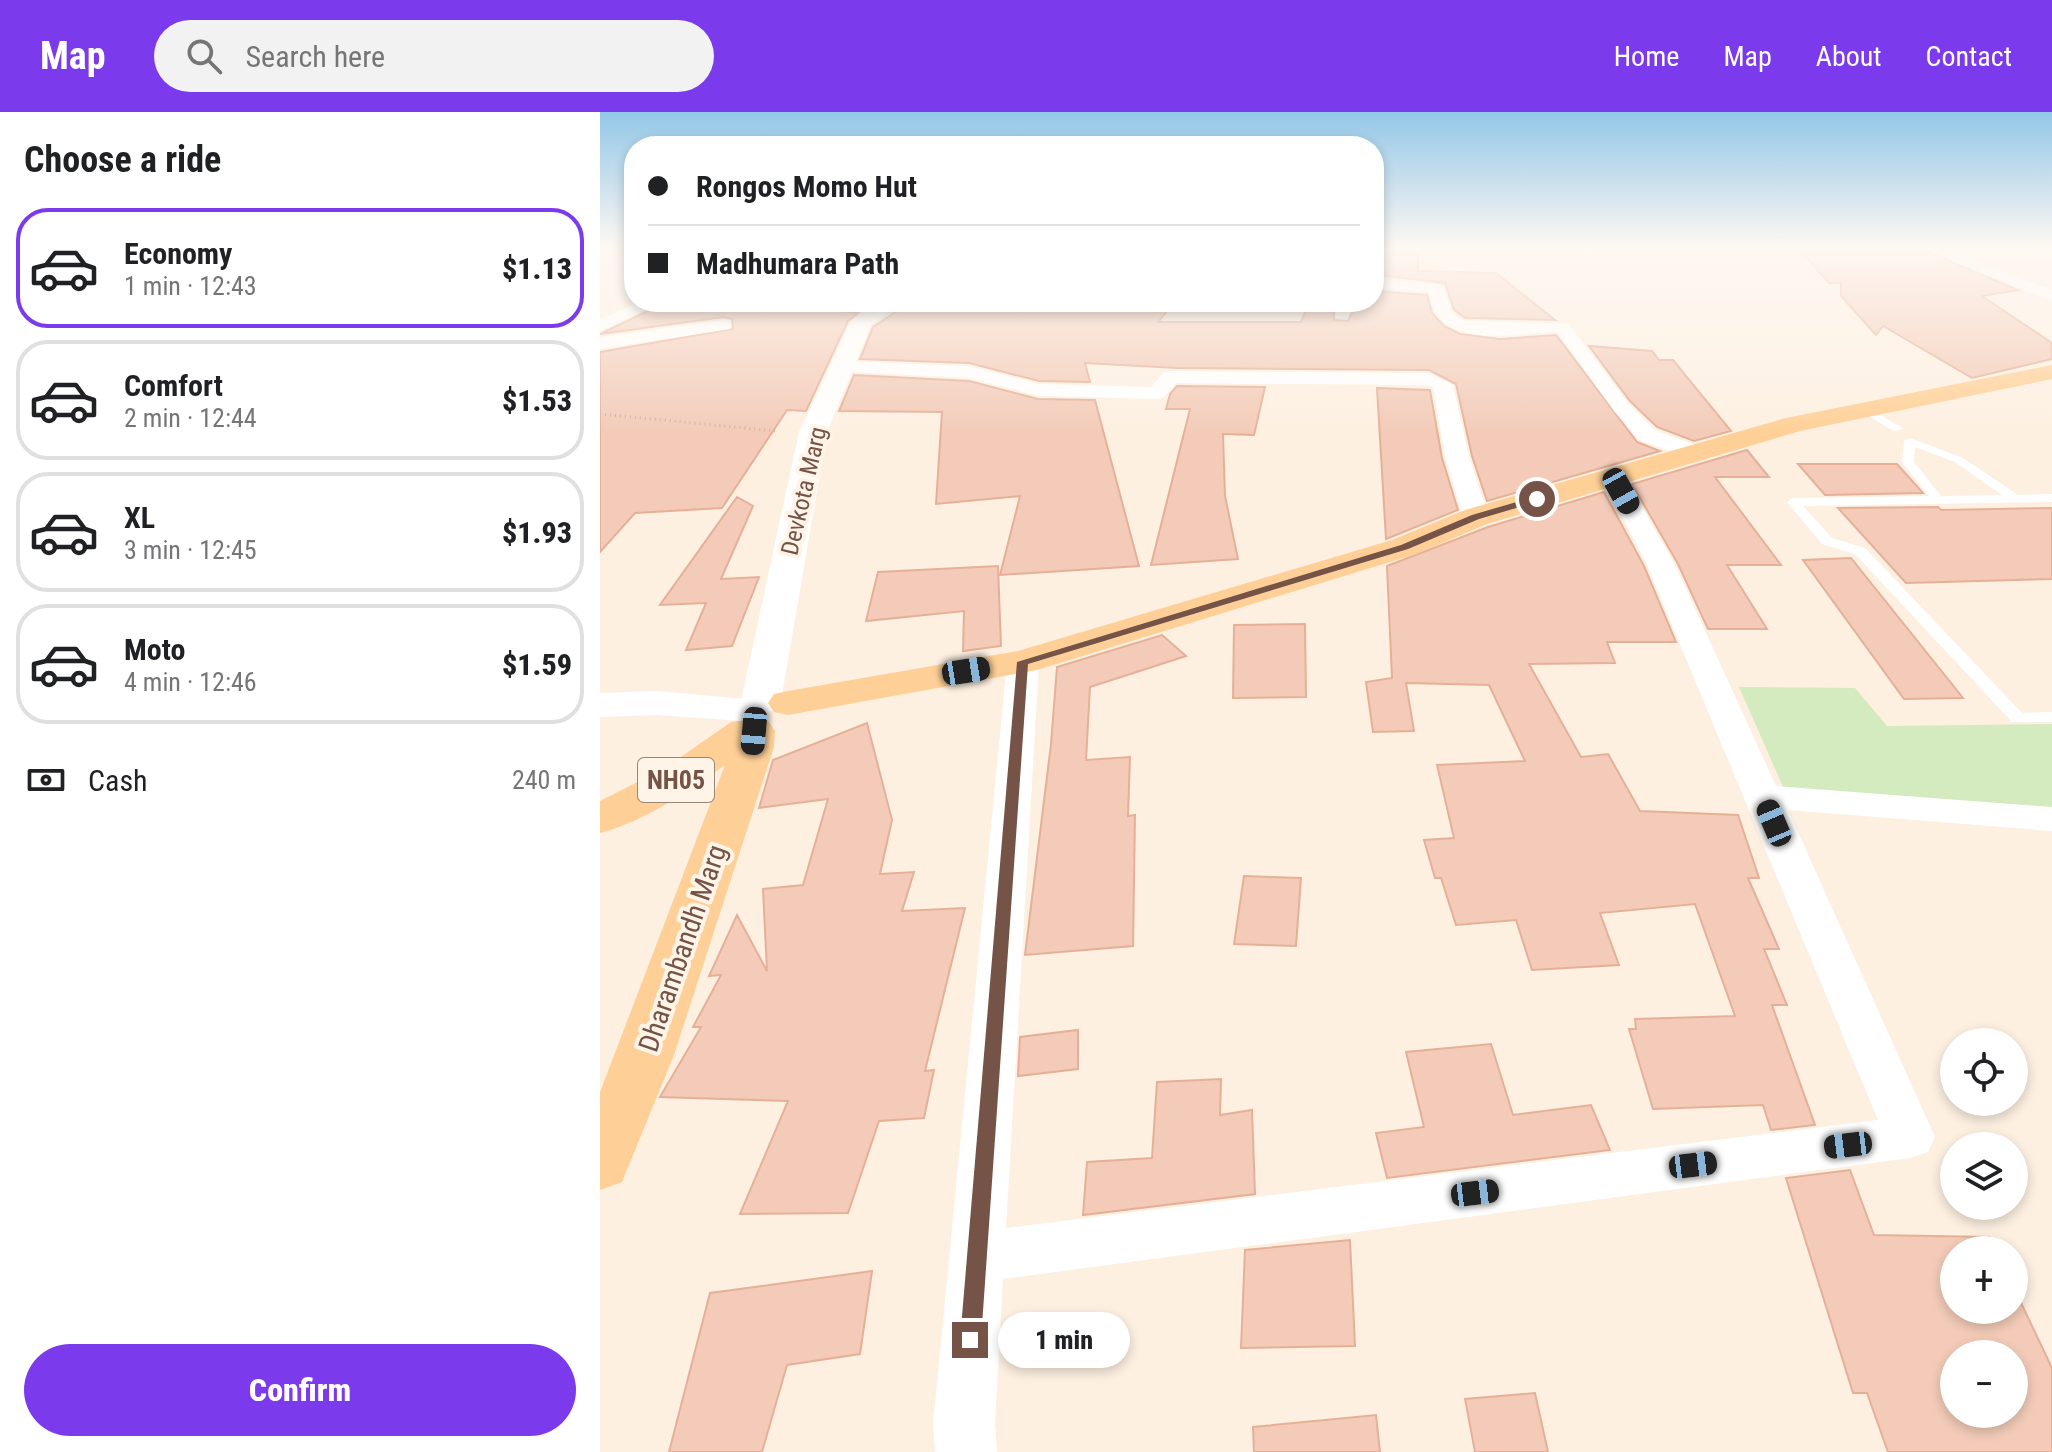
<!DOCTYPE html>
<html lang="en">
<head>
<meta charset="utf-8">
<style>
	:root { --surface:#fff; --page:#f2f2f2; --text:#202124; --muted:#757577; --line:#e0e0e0; --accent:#7c3aed }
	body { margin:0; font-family:"Roboto Condensed",sans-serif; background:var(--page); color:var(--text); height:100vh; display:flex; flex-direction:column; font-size:30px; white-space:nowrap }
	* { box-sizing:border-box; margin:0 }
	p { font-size:26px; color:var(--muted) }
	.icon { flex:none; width:44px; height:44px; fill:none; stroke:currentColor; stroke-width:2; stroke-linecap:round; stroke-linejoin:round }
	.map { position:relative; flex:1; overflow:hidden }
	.details { display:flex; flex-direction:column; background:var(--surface); width:600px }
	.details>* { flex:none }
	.guide { position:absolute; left:24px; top:24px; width:760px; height:176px; border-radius:32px; box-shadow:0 4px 12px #0003; display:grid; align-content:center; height:176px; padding:0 24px; background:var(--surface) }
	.buttons { position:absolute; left:1340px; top:916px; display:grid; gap:16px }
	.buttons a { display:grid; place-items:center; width:88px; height:88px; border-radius:50%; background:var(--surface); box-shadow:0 4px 12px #0003; font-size:40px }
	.end { position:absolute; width:36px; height:36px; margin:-18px; border:10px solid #755447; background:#fff; box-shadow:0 0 0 4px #fff }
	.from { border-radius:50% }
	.bubble { position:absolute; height:56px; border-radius:28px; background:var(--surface); box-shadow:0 4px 12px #0003; font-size:26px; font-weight:800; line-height:56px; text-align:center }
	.car { position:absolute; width:24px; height:48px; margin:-24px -12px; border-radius:10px; box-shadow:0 0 6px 2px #0007; background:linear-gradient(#222 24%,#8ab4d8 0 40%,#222 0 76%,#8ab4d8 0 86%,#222 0) }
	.guide b { display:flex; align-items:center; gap:28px; height:76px; font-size:30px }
	.guide b+b { border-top:2px solid var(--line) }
	.guide i { width:20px; height:20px; background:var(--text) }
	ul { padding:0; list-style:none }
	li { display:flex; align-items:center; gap:24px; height:120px; margin:0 16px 12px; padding:0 8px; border:4px solid var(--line); border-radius:32px }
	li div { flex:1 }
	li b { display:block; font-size:30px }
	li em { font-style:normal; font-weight:800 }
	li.current { border-color:var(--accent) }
	li>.icon { width:72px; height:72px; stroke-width:1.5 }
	h2 { padding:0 24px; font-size:36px; line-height:96px }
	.pay { display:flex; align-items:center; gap:20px; height:88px; padding:0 24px; font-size:30px }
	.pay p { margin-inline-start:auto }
	.cta { display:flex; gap:16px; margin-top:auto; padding:16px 24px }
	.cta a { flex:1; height:92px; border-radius:48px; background:var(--accent); color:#fff; font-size:32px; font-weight:800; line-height:92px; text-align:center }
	header { display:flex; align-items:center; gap:48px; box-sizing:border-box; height:112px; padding:0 40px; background:var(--accent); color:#fff }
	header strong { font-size:38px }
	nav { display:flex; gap:44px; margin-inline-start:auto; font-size:28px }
	.search { width:560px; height:72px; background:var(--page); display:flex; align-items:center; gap:20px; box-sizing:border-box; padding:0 28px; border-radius:44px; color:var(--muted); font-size:30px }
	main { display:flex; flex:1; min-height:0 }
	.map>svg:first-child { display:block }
	.green { fill:#d4eabf }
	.building { fill:#f3cbb8; stroke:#e6b098; stroke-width:2; fill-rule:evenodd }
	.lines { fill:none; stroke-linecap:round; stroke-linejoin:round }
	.path { stroke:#d8ae9b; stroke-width:3; stroke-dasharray:1 4; stroke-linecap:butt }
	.service { fill:#fff; fill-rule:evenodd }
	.minor { fill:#fff; fill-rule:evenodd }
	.tertiary { fill:#fff; fill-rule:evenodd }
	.secondary { fill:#fff; fill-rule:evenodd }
	.primary { fill:#fed097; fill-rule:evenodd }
	.route { fill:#755447 }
	.labels { text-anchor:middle; stroke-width:8; stroke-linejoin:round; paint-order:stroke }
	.far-street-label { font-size:24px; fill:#755447; stroke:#fff4e8 }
	.shield { fill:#fff4e8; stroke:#9e8477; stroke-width:2 }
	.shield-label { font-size:26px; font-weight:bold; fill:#755447 }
	.street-label { font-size:28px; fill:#755447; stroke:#fff4e8 }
</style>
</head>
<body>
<header>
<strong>Map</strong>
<div class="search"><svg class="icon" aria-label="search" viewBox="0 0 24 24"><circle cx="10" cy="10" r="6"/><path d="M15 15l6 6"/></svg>Search here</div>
<nav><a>Home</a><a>Map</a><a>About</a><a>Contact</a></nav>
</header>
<main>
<section class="details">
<h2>Choose a ride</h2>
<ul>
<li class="current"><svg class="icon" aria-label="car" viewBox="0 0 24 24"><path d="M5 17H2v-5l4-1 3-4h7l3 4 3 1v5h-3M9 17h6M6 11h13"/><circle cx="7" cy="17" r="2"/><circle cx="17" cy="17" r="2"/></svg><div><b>Economy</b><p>1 min · 12:43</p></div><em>$1.13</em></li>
<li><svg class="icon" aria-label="car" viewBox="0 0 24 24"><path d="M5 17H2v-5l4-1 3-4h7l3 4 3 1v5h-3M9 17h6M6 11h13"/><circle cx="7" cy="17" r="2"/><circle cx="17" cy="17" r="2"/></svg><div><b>Comfort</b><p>2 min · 12:44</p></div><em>$1.53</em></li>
<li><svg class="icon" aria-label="car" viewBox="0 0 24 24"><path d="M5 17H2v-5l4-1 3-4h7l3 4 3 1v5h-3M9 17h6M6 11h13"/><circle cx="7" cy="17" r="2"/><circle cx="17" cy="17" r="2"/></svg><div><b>XL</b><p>3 min · 12:45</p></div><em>$1.93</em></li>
<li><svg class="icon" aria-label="car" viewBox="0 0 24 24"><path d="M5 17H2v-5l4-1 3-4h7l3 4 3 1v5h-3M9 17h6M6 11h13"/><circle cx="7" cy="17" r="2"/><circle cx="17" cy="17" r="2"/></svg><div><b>Moto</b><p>4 min · 12:46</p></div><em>$1.59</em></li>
</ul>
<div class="pay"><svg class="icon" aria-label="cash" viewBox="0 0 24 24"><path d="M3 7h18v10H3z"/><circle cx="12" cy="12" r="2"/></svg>Cash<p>240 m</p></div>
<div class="cta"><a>Confirm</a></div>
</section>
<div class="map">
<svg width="1452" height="1340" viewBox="0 0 1452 1340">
	<rect width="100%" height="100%" fill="#fdf0e1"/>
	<path class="green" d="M 1139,575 L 1255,576 L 1287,614 L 1452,612 L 1452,700 L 1184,677 Z"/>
	<g class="building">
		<path d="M 1197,135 L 1316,135 L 1418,178 L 1382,184 L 1452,231 L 1452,247 L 1372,266 L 1283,214 L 1276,223 L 1241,184 L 1241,171 L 1229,171 Z"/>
		<path d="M 781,139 L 818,140 L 818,159 L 896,161 L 955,208 L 865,206 L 854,198 L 845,171 L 778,163 Z"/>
		<path d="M 774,179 L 827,183 L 832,201 L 844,214 L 860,222 L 900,227 L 956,223 L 1037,330 L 1060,339 L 887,389 L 872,344 L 856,272 L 829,258 L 577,256 L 485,251 L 490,270 L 439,269 L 369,251 L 260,247 L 273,215 L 311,190 L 575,190 L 558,210 L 701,210 L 709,190 L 733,190 L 734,208 L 748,209 L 757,190 L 774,190 Z"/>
		<path d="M 66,190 L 147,190 L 258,201 L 248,209 L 206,299 L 187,298 L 122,396 L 35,401 L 0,440 L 0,240 L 133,217 L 132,207 L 124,205 L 0,222 Z"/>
		<path d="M 989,234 L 1052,239 L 1059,248 L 1073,248 L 1131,319 L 1094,329 L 1057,315 L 1030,289 Z"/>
		<path d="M 254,263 L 369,269 L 438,287 L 495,288 L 539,454 L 400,463 L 420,384 L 336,392 L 342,300 L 239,299 Z"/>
		<path d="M 577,274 L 665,275 L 654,323 L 623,322 L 625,384 L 638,447 L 551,453 L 590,297 L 566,297 L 570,282 Z"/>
		<path d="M 777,276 L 830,278 L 842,346 L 858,398 L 786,427 Z"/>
		<path d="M 1147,338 L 1169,365 L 1115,365 L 1181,453 L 1127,453 L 1167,517 L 1108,517 L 1078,452 L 1032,372 Z"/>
		<path d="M 1198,352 L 1297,352 L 1323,381 L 1225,383 Z"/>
		<path d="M 1004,380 L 1044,454 L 1076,530 L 1007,530 L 1015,551 L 929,552 L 981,645 L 1008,642 L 1040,699 L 1138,703 L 1159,766 L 1148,766 L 1179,837 L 1164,837 L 1187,893 L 1172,893 L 1215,1013 L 1171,1018 L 1163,993 L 1053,997 L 1029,917 L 1036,917 L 1035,907 L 1135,904 L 1095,792 L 1000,801 L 1019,853 L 932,858 L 916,808 L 856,813 L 841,766 L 835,766 L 824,728 L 854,726 L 837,653 L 925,649 L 889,573 L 806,571 L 814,619 L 773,620 L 766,570 L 792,566 L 787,454 L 888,415 Z"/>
		<path d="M 137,385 L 153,394 L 121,467 L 159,465 L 132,534 L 86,538 L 106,491 L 60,493 Z"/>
		<path d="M 1338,395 L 1341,398 L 1452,396 L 1452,467 L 1306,471 L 1238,396 Z"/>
		<path d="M 1251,446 L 1363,586 L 1304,587 L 1203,448 Z"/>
		<path d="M 398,454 L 401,534 L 363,539 L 364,499 L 266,509 L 278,460 Z"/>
		<path d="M 705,512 L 706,585 L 633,586 L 634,513 Z"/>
		<path d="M 562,523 L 586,544 L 490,575 L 486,648 L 530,645 L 528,704 L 535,703 L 533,834 L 425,843 L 451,632 L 457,555 Z"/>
		<path d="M 267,611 L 292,708 L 280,762 L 314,760 L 302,799 L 365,796 L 325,959 L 334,958 L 324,1006 L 279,1009 L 248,1101 L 140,1102 L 188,989 L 60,985 L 101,915 L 93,915 L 121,863 L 109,864 L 137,803 L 167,859 L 163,777 L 203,773 L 228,687 L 159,696 L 173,648 Z"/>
		<path d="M 644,764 L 701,766 L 696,834 L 634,832 Z"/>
		<path d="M 478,918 L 478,957 L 418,964 L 420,925 Z"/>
		<path d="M 891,932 L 913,1003 L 991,993 L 1010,1038 L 787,1066 L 776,1021 L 824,1015 L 806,940 Z"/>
		<path d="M 621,967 L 620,1003 L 652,998 L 655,1082 L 483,1103 L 487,1050 L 552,1046 L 557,970 Z"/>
		<path d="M 1250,1058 L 1274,1123 L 1390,1125 L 1396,1138 L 1354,1138 L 1354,1198 L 1414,1198 L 1414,1176 L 1452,1256 L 1452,1340 L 1288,1340 L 1267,1281 L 1253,1281 L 1186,1066 ZM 1354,1242 L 1414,1242 L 1414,1302 L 1354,1302 Z"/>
		<path d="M 750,1128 L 755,1234 L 641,1236 L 645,1138 Z"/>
		<path d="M 272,1159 L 260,1242 L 187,1253 L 162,1340 L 69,1340 L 110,1181 Z"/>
		<path d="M 935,1281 L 948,1340 L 875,1340 L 865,1287 Z"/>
		<path d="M 776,1303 L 780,1340 L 654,1340 L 653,1315 Z"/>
	</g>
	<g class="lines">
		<path class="path" d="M 0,302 L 176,319"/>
		<g class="service">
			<path d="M 829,135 L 837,135 L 837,138 L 830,140 Z"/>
			<path d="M 978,135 L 986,135 L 993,143 L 986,145 Z"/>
			<path d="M 1259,295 L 1267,295 L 1304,317 L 1294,319 L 1259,299 Z"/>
			<path d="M 1310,326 L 1363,346 L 1418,383 L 1452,382 L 1452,390 L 1203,394 L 1232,426 L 1265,436 L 1422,601 L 1452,600 L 1452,610 L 1412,610 L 1255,442 L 1222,432 L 1187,390 L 1193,386 L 1329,384 L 1302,350 L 1304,329 ZM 1315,335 L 1355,350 L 1402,383 L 1341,384 L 1314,350 Z"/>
		</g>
		<g class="minor">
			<path d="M 1319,135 L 1340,135 L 1354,140 L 1361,136 L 1452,136 L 1452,146 L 1367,146 L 1452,178 L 1452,189 Z"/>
			<path d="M 774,166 L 843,173 L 851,200 L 864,209 L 968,211 L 1028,291 L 1055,318 L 1103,336 L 1107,341 L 1095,348 L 1039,328 L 1014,299 L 957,220 C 916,221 834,240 829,180 L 774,176 Z"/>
			<path d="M 40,190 L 63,190 L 0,219 L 0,207 Z"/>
			<path d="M 736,190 L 754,190 L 748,206 L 736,206 Z"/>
			<path d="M 124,208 L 130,209 L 130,217 L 0,237 L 0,225 Z"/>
			<path d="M 242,249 L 369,254 L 439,272 L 551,275 L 563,261 L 570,259 L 829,261 L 853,273 L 869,345 L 889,405 L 876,413 L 863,405 L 845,345 L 833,276 L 826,273 L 576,271 L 564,285 L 557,287 L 439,284 L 369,266 L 235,259 L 232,255 L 235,251 Z"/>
			<path d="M 1005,360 L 1030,374 L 1075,453 L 1176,674 L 1452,695 L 1452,719 L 1188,698 L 1335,1025 L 1328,1040 L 1310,1046 L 403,1167 L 395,1312 L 397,1340 L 335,1340 L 333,1312 L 407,550 L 412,543 L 434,543 L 439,550 L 406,1116 L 1278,1008 L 1047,453 L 1011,383 L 993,367 Z"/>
		</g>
		<path class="tertiary" d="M 277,190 L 301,190 L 271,213 L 227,320 L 181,589 L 175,598 L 161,601 L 147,598 L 141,589 L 199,320 L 251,210 Z"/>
		<path class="secondary" d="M 57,579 L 156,588 L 162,597 L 156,606 L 142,609 L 57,603 L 0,605 L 0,581 Z"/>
		<g class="primary">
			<path d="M 1452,253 L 1452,267 L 1200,319 L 887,412 L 816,442 L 437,558 L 188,603 L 174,600 L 168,591 L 174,582 L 188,579 L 418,539 L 792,428 L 865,398 L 1186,306 Z"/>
			<path d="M 154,607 L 169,610 L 175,619 L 174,635 L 74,943 L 22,1070 L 0,1078 L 0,980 L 125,653 C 88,679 44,710 0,721 L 0,689 L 65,656 L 131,610 Z"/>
		</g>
	</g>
	<linearGradient id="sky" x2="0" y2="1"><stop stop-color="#93c7e8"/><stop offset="0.42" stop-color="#fef8f2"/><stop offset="1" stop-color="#fef8f2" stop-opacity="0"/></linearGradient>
	<rect width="1452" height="323" fill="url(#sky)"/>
	<path class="route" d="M 937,384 L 940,389 L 879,407 L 808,437 L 428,552 L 381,1228 L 378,1236 L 370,1239 L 363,1236 L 360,1228 L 417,550 L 801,433 L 872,403 Z"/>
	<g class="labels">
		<g class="far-street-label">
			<text transform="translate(204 379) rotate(-77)" y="8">Devkota Marg</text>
		</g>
		<rect class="shield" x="38" y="646" width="76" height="44" rx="6"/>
		<g class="shield-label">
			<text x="76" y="677">NH05</text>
		</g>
		<g class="street-label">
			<text transform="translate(82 836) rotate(-71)" y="10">Dharambandh Marg</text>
		</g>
	</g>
</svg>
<div class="buttons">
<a><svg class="icon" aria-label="locate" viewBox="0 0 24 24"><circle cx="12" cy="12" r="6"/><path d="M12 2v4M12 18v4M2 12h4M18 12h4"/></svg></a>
<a><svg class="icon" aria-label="layers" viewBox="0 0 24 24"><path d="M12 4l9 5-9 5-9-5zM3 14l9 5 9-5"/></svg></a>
<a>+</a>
<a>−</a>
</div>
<i class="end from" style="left:937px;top:387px"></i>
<i class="end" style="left:370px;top:1228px"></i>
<div class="bubble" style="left:398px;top:1200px;width:132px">1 min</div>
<i class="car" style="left:1021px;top:379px;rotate:151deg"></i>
<i class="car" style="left:366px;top:559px;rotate:81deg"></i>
<i class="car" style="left:154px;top:619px;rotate:185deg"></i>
<i class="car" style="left:1174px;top:711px;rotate:337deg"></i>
<i class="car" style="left:1248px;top:1033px;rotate:263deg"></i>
<i class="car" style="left:1093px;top:1053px;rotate:83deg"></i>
<i class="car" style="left:875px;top:1081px;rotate:83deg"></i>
<div class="guide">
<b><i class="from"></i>Rongos Momo Hut</b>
<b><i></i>Madhumara Path</b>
</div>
</div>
</main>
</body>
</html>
